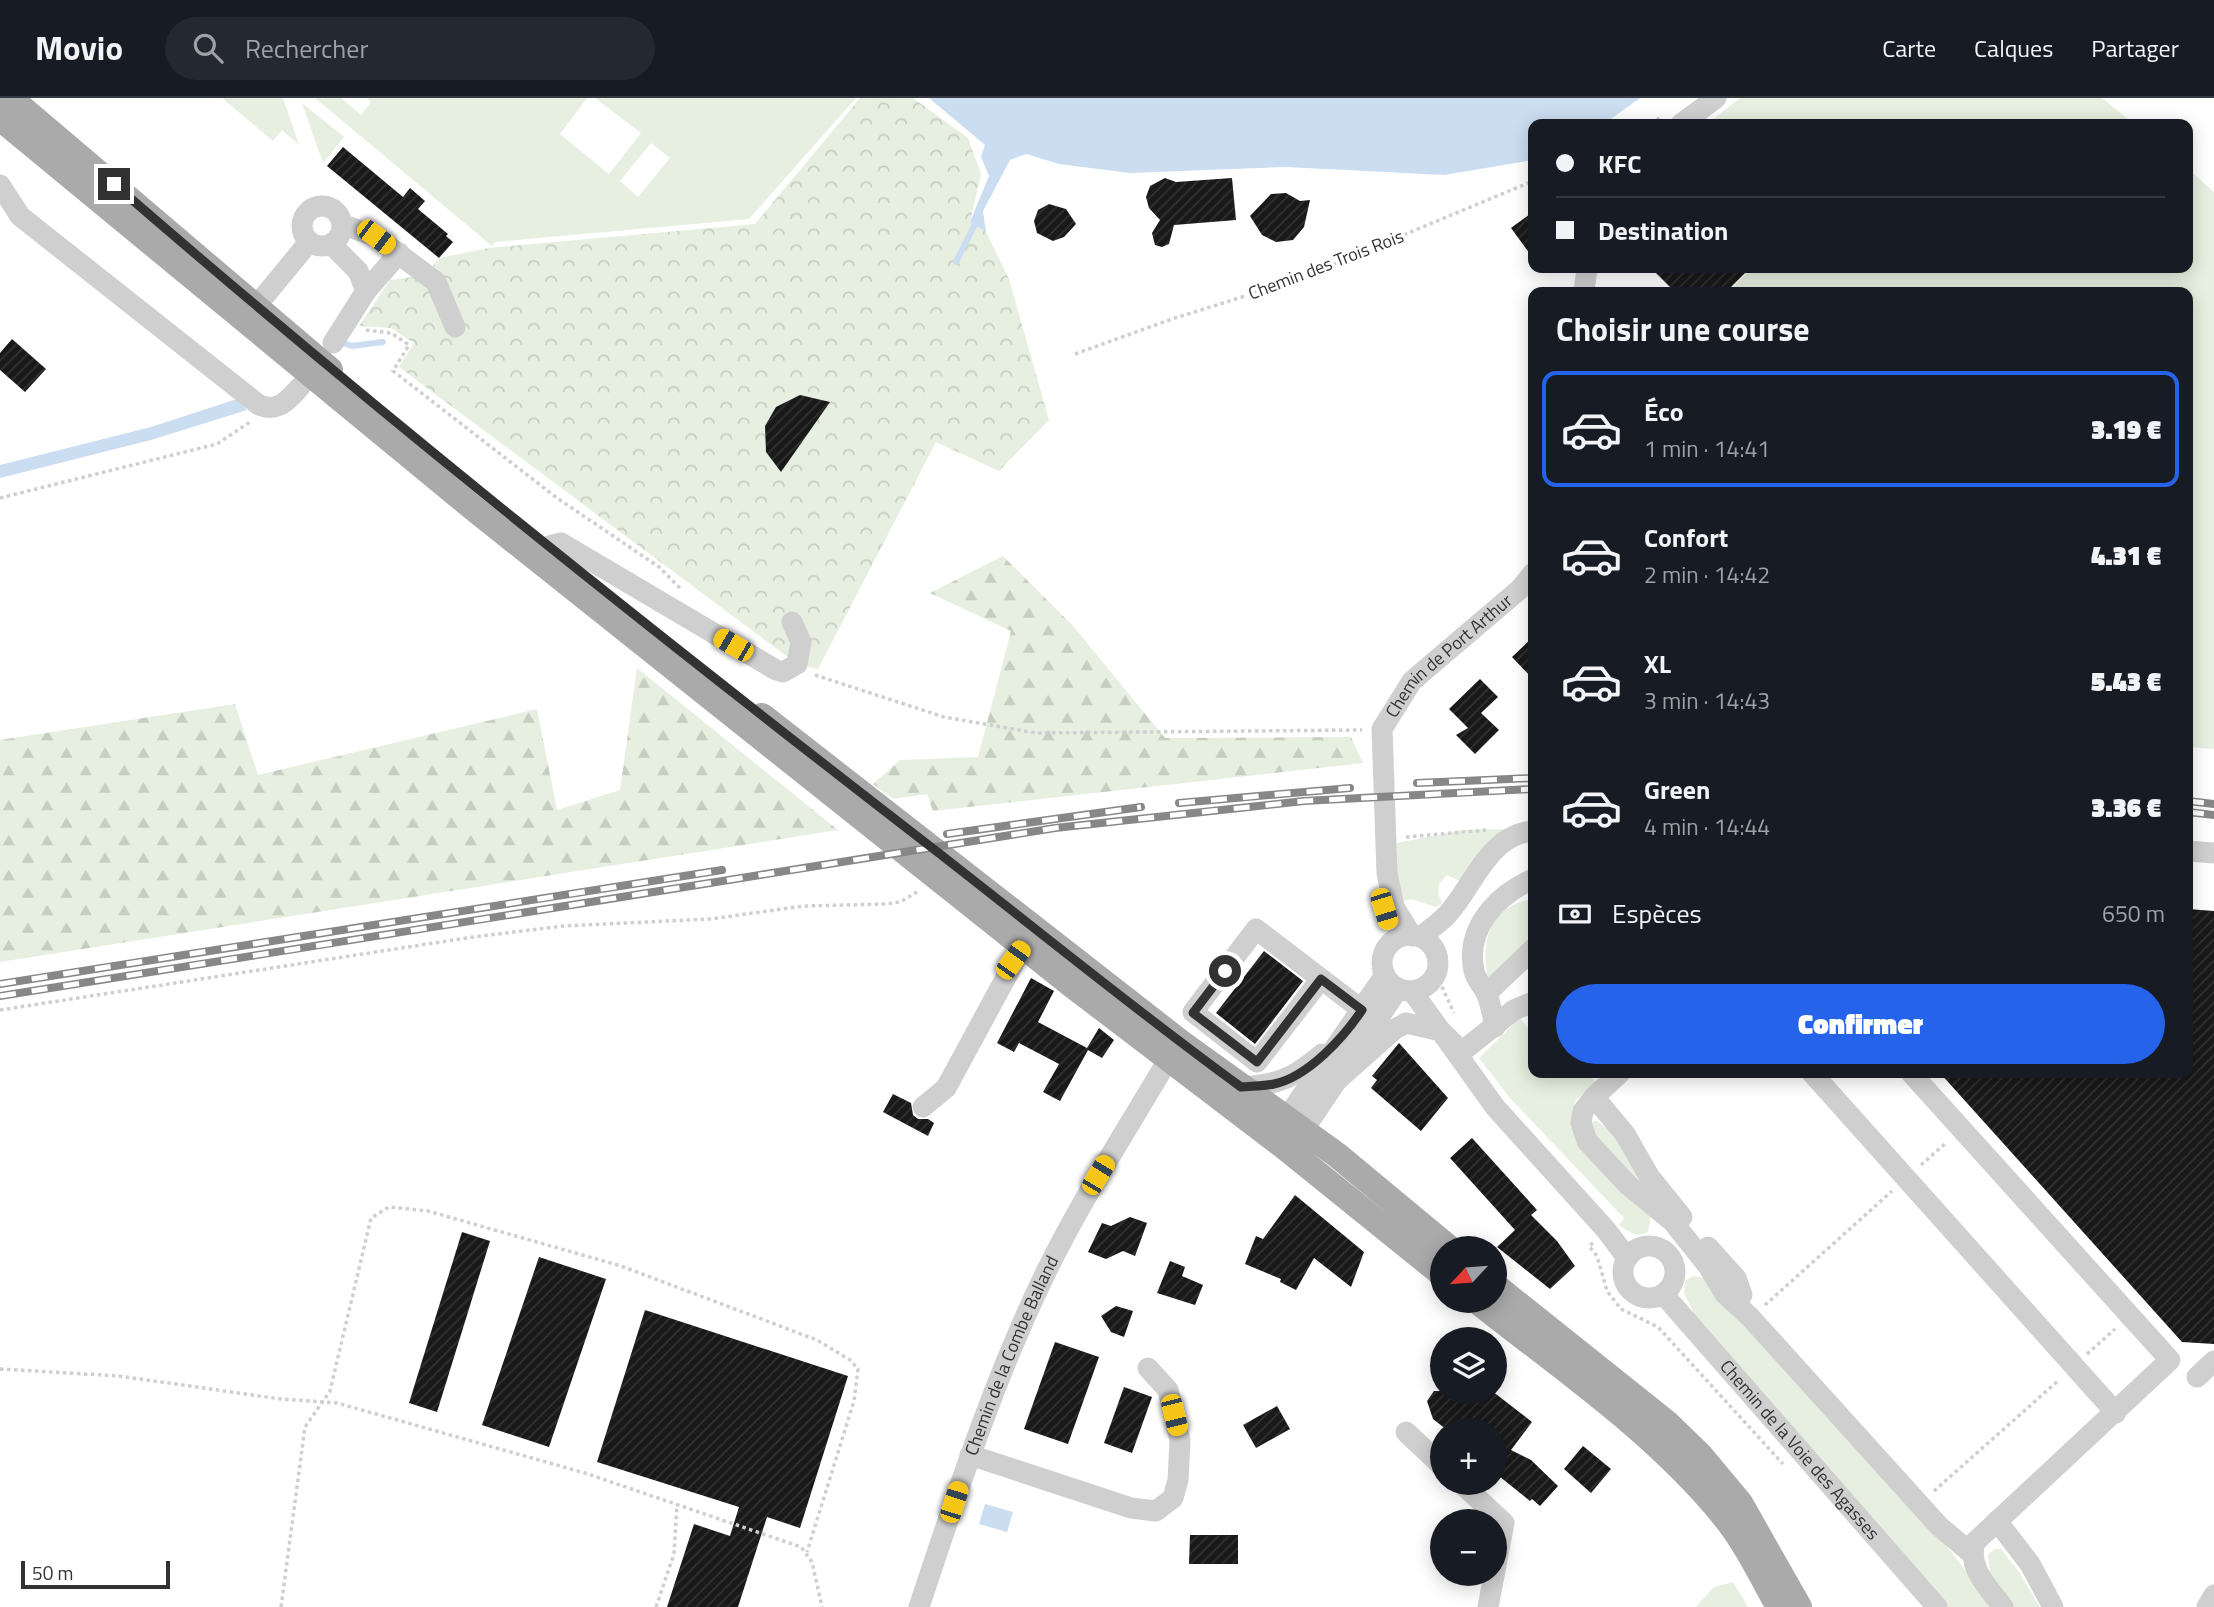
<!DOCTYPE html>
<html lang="fr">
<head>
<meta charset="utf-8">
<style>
	:root { --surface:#171b24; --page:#242831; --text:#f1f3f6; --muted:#9ea1a6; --line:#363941; --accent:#2563eb }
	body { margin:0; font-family:"Titillium Web",sans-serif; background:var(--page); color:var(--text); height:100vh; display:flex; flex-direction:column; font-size:26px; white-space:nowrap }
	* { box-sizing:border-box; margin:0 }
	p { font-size:23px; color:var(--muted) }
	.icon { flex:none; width:38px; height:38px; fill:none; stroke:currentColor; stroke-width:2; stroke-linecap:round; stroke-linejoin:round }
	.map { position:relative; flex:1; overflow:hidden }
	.panel { position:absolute; left:1528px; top:189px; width:665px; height:791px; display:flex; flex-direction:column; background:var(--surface); border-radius:14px; box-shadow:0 4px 18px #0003 }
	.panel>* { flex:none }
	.guide { position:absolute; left:1528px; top:21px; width:665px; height:154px; border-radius:14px; box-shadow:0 4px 18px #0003; display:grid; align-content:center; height:154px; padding:0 28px; background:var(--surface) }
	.needle { width:46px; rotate:244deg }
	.buttons { position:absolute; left:1430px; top:1138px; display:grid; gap:14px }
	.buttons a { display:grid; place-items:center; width:77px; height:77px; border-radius:50%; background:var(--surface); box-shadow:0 4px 18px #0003; font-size:35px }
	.scale { position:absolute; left:21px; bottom:18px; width:149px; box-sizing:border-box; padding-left:7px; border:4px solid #323232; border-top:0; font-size:19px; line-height:24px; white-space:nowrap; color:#323232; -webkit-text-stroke:5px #fff; paint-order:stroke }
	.end { position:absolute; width:32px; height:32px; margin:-16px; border:9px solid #323232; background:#fff; box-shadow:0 0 0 4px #fff }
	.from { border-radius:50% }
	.car { position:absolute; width:21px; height:42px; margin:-21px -10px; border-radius:9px; box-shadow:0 0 5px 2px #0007; background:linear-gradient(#f5c518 24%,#345 0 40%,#f5c518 0 76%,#345 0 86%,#f5c518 0) }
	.guide b { display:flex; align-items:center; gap:24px; height:66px; font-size:26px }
	.guide b+b { border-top:2px solid var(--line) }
	.guide i { width:18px; height:18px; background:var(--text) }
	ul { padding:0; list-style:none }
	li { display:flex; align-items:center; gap:21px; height:116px; margin:0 14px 10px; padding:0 14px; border:4px solid transparent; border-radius:14px }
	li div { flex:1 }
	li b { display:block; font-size:26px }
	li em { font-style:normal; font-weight:800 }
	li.selected { border-color:var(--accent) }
	li>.icon { width:63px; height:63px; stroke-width:1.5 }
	h2 { padding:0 28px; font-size:32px; line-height:84px }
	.pay { display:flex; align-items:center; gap:18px; height:77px; padding:0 28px; font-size:26px }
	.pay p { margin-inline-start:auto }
	.action { display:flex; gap:14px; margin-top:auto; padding:14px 28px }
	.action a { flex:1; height:80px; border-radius:42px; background:var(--accent); color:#fff; font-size:28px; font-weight:800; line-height:80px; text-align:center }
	header { display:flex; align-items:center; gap:42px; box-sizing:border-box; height:98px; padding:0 35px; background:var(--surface); border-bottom:2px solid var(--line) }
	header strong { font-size:33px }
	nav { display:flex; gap:38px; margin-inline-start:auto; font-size:24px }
	.search { width:490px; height:63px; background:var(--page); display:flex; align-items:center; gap:18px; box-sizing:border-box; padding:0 24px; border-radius:38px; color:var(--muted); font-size:26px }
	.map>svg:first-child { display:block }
	.grass { fill:#e6efe0; fill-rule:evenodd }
	.forest { fill:url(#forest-firs) }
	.park { fill:url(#park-crowns) }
	.water { fill:#cbddf0 }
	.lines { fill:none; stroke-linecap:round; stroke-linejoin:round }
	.stream { stroke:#cbddf0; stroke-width:6 }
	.building { fill:url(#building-hatch) }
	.path { stroke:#cfcfcf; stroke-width:3.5; stroke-dasharray:3.5 3.5; stroke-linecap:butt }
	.minor { stroke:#cfcfcf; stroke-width:21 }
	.major { stroke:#aaa; stroke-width:26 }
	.rail-casing { stroke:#878787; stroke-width:8 }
	.rail { stroke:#fff; stroke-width:5; stroke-dasharray:16; stroke-linecap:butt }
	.route { stroke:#323232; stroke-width:9 }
	.labels { text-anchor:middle; stroke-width:7; stroke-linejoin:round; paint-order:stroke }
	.street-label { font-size:18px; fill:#323232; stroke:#fff }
</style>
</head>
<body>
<header>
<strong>Movio</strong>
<div class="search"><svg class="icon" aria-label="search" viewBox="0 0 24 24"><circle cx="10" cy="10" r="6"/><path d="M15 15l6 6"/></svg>Rechercher</div>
<nav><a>Carte</a><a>Calques</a><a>Partager</a></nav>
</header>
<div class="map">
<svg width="2214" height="1509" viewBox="0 0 2214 1509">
	<defs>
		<pattern id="forest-firs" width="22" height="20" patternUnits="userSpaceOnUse" patternTransform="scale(1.75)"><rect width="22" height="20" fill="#e6efe0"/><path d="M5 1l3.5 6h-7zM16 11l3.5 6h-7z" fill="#c6cdc1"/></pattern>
		<pattern id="park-crowns" width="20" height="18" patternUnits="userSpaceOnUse" patternTransform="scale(1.75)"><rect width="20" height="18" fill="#e6efe0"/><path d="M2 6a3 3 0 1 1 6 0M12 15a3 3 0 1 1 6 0" fill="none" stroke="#c6cdc1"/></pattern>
		<pattern id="building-hatch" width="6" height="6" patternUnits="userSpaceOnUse" patternTransform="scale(1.75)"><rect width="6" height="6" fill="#191919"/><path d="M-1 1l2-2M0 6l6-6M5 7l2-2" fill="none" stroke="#323232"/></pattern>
	</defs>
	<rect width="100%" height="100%" fill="#fff"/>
	<g class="grass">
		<path d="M 222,0 L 283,0 L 299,47 L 282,32 L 273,43 Z"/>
		<path d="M 315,0 L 341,0 L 361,17 L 371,4 L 367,0 L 587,0 L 560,36 L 609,76 L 641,35 L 595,0 L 856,0 L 749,121 L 495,144 L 492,148 ZM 651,45 L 670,60 L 638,99 L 620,83 Z"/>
		<path d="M 1740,0 L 2102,0 L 2134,26 L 1707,26 Z"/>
		<path d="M 302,5 L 344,39 L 323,65 Z"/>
		<path d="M 2188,71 L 2214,94 L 2214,651 L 2188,649 L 2188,194 L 1729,194 L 1751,170 L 2188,170 Z"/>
		<path d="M 1509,731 L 1460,783 L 1447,777 L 1439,786 L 1438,795 L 1442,805 L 1436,809 L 1411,801 L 1401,804 L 1396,784 L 1397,745 L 1463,732 Z"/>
		<path d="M 1533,801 L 1533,844 L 1492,881 L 1488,879 C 1479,842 1493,806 1533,801 Z"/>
		<path d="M 1520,920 L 1533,936 L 1533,975 L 1587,975 L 1596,984 L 1576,1002 L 1572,1012 L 1576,1035 L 1651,1118 L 1648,1134 C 1637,1140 1629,1134 1619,1127 L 1624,1120 L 1510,1000 L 1479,960 Z"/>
		<path d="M 1597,1023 L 1614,1036 L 1657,1101 L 1595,1042 L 1591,1024 Z"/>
		<path d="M 1693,1178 L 1704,1180 L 1945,1446 L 1994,1509 L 1948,1509 L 1694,1216 L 1684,1195 L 1685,1183 Z"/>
		<path d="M 1994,1451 L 2001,1451 L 2019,1474 L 2040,1509 L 2013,1509 L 1990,1477 L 1988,1457 Z"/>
		<path d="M 1733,1484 L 1748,1509 L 1696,1509 L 1714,1489 Z"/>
	</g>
	<g class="forest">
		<path d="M 1003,458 L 1073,528 L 1165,640 L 1351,639 L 1363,665 L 933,713 L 927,696 L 893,701 L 873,686 L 900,662 L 978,659 L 1011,533 L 930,495 Z"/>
		<path d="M 637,570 L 838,732 L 0,864 L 0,642 L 235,606 L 258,677 L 537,611 L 557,712 L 620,692 Z"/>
	</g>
	<path class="park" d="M 860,0 L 913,0 L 968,40 L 981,76 L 970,124 L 986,134 L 1009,181 L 1049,322 L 999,373 L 936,344 L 818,571 L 797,566 L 399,269 L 414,245 L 391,230 L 359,228 L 390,182 L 426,177 L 439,160 L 489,150 L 755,126 Z"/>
	<g class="water">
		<path d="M 929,0 L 1640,0 L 1604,26 L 1533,26 L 1533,62 L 1444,77 L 1286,69 L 1130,75 L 1059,66 L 1026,56 L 1010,62 L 983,113 L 986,134 L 970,124 L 989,78 L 981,59 L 985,47 Z"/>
		<path d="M 237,301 L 247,312 L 151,342 L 0,380 L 0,367 L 151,329 Z"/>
		<path d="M 985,1406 L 1013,1414 L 1007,1434 L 979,1426 Z"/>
	</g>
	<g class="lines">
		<g class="stream">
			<path d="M 956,164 L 977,122"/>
			<path d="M 340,244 L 352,248 L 383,244"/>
		</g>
	</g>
	<g class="building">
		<path d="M 343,49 L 403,99 L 410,90 L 425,103 L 418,111 L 448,136 L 446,138 L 453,144 L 439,160 L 327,68 Z"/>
		<path d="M 1165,80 L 1176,84 L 1232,80 L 1236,122 L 1174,127 L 1169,146 L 1162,149 L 1155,147 L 1152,135 L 1160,122 L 1149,110 L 1146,99 L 1150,88 Z"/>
		<path d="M 1286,95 L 1300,103 L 1310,102 L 1304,129 L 1293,142 L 1276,144 L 1262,137 L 1250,118 L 1271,96 Z"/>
		<path d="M 1049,106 L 1066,111 L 1076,126 L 1064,139 L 1053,143 L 1037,135 L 1034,123 L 1038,112 Z"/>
		<path d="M 1533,114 L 1533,160 L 1511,130 Z"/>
		<path d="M 1651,170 L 1750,170 L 1726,194 L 1675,194 Z"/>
		<path d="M 12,241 L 46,271 L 25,294 L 0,272 L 0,255 Z"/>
		<path d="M 800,297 L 830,304 L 781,374 L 766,354 L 765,328 L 776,309 Z"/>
		<path d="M 1533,539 L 1533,581 L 1512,559 Z"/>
		<path d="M 1480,581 L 1498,599 L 1481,615 L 1499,632 L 1475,656 L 1456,637 L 1468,630 L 1449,611 Z"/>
		<path d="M 2188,811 L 2214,813 L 2214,1246 L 2182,1244 L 1940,975 L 2188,975 Z"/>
		<path d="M 1264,853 L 1303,883 L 1255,946 L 1216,915 Z"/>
		<path d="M 1031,880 L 1054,893 L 1038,924 L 1087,950 L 1099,930 L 1114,942 L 1102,960 L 1088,952 L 1060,1003 L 1043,994 L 1059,966 L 1019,945 L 1014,954 L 997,945 Z"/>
		<path d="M 1399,945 L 1448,1000 L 1421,1033 L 1371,990 L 1377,982 L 1372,978 Z"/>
		<path d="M 893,996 L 911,1005 L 913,1017 L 918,1021 L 928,1021 L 934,1025 L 928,1038 L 883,1014 Z"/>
		<path d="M 1472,1040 L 1537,1112 L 1531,1117 L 1557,1143 L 1575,1168 L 1550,1191 L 1497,1149 L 1515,1132 L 1450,1060 Z"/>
		<path d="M 1295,1097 L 1364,1154 L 1351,1189 L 1314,1160 L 1296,1192 L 1280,1184 L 1281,1181 L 1245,1166 L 1256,1138 L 1263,1141 Z"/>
		<path d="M 1130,1119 L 1147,1125 L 1135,1158 L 1123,1153 L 1106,1161 L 1088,1154 L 1102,1125 L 1111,1128 Z"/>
		<path d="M 462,1134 L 490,1143 L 437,1314 L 409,1305 Z"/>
		<path d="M 539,1159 L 606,1181 L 549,1349 L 482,1327 Z"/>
		<path d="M 1170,1163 L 1185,1169 L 1182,1178 L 1203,1187 L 1195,1207 L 1157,1195 Z"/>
		<path d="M 1116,1208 L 1133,1213 L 1124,1239 L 1111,1234 L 1101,1218 Z"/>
		<path d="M 645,1212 L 848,1278 L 800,1430 L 767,1419 L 738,1509 L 667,1509 L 694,1426 L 730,1438 L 739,1409 L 597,1364 Z"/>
		<path d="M 1055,1244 L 1099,1259 L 1068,1346 L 1024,1331 Z"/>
		<path d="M 1124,1289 L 1152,1299 L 1132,1355 L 1104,1345 Z"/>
		<path d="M 1434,1293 L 1492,1293 L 1532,1324 L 1511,1352 L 1531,1362 L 1558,1388 L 1540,1408 L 1532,1401 L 1530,1403 L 1494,1374 L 1494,1332 L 1447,1332 L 1433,1321 L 1427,1303 Z"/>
		<path d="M 1277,1308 L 1290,1331 L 1256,1350 L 1243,1327 Z"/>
		<path d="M 1583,1348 L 1611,1371 L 1591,1395 L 1564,1371 Z"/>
		<path d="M 1190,1437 L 1238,1437 L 1238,1466 L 1189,1466 Z"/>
	</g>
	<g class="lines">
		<g class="path">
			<path d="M 1651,26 L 1661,19"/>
			<path d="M 366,232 L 391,235 L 409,247 L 393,273 L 557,400 L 659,469 L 682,492"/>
			<path d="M 1075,256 L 1172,221 L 1293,183 L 1533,83"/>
			<path d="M 0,400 L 217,346 L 250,324"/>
			<path d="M 815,577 L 944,619 L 1036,635 L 1362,632"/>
			<path d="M 1406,739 L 1486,732"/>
			<path d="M 1436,876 L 1454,915"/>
			<path d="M 0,912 L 473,839 L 563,828 L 710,821 L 804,808 L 886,806 L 900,804 L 917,794"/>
			<path d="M 1921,1067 L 1947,1044"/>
			<path d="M 1593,1145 L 1589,1148 L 1597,1158 L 1607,1193 L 1621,1211 L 1658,1229 L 1783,1366"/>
			<path d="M 1765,1207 L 1892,1093"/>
			<path d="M 2087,1256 L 2115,1231"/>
			<path d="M 0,1271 L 119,1278 L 281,1301 L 337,1305 L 585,1375 L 801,1449 L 812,1464 L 822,1509"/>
			<path d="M 1934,1393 L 2059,1282"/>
			<path d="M 281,1509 L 305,1329 L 330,1293 L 371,1120 L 389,1109 L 428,1113 L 621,1168 L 817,1242 L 850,1262 L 858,1271 L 854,1303 L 807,1454"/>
			<path d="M 656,1509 L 674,1456 L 677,1406"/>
		</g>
		<g class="minor">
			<path d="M 1681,26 L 1716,0"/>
			<path d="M 0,87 L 20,118 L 259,307 C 278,315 288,302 300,289"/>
			<circle cx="322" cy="128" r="20"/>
			<path d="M 342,126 L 376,139 L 436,184 L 455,229"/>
			<path d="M 331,146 L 358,173 L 366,193"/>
			<path d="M 1584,194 L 1587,170"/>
			<path d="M 257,207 L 309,144"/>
			<path d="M 333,245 L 366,193 L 399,155"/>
			<path d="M 549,448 L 561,445 L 776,572 L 783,574 L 797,566 L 801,544 L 792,524"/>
			<path d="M 2188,753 L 2214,755"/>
			<circle cx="1410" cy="865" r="28"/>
			<path id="s1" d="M 1412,838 L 1394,809 L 1387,775 L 1382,631 L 1412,583 L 1520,491 L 1533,475"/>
			<path d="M 1420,839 C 1429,832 1438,826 1446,818 C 1473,790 1487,737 1533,733"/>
			<path d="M 1321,881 L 1257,964 L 1193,914 L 1256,831 L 1362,912"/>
			<path d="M 1412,893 L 1495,1009 L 1607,1133 L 1627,1160"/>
			<path d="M 1487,895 L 1533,851"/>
			<path d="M 1495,929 C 1493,918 1491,907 1487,897 C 1484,889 1476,882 1474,873 C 1465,830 1497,797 1533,781"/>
			<path d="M 1620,975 L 1594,999 L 1625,1036 L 1649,1078 L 1682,1119"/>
			<path d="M 1812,975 L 2116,1315"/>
			<path d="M 1911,975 L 2170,1262 L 1975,1444 C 1967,1470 1988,1489 2003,1509"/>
			<path d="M 1333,986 L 1395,931 L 1406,925 L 1441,933 L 1459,951 L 1464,952 L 1514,912 L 1533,904"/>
			<path d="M 1241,989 C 1280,986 1292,981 1322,956"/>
			<path d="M 1594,999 L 1583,1013 L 1581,1025 L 1587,1043 L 1628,1087 L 1673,1124 L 1708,1168 L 1725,1196 L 1750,1219 L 1939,1428 L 1971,1455"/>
			<path d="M 923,1009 L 946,990 L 1023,848"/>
			<path d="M 1284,1033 L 1286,1021 L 1385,877"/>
			<path d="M 1292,1040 L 1303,1033 L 1398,891"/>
			<circle cx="1649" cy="1174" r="26"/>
			<path d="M 1708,1149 L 1736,1180 L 1742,1197"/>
			<path id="s2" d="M 1664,1197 L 1937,1509"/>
			<path d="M 2197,1279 L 2214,1263"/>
			<path d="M 1406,1334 L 1442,1368"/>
			<path d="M 970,1357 L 1131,1410 L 1156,1413 L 1173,1400 L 1178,1382 L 1180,1342 L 1168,1292 L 1148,1270"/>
			<path d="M 1460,1384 L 1504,1425 L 1488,1509"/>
			<path d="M 1997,1423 L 2030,1466 L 2053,1509"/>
			<path id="s3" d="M 919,1509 C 957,1395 994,1280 1047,1172 C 1083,1099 1128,1030 1169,960"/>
			<path d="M 2207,1509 L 2214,1497"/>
		</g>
		<g class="major">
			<path d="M 10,0 L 330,272"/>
			<path d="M 0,20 L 472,409 L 1072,887 L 1282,1047 L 1442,1176"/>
			<path d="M 762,618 L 1180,944 L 1337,1057 L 1449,1150"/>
			<path d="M 1494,1187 L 1668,1326 L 1700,1357 L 1740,1405 L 1799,1509"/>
			<path d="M 1476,1202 C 1561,1270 1655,1333 1724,1418 C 1746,1445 1762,1479 1779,1509"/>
		</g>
		<g class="rail-casing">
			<g id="rail">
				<path d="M 1417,685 L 1533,680"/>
				<path d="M 2188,703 L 2214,706"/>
				<path d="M 1179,705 L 1350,690"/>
				<path d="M 2188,714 L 2214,717"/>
				<path d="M 947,736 L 1141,709"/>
				<path d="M 0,886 L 722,772"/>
				<path d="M 0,898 L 1055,730 L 1304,703 L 1533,691"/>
			</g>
		</g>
		<use href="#rail" class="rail"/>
	</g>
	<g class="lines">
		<path class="route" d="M 114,86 C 379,316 653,534 931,749 C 1034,829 1135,912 1241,989 C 1252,988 1264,988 1274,986 C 1308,979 1344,939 1362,912 L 1321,881 L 1257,964 L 1193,915 L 1225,873"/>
	</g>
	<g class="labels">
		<g class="street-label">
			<text transform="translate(1326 167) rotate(-21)" y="6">Chemin des Trois Rois</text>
			<text dy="6" stroke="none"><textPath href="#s1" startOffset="313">Chemin de Port Arthur</textPath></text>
			<text dy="6" stroke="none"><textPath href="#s3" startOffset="268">Chemin de la Combe Balland</textPath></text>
			<text dy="6" stroke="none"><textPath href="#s2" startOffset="206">Chemin de la Voie des Agasses</textPath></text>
		</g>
	</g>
</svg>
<div class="buttons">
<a><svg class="needle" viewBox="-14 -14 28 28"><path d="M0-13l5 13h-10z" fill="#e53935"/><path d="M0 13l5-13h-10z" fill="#9ea1a6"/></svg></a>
<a><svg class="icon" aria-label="layers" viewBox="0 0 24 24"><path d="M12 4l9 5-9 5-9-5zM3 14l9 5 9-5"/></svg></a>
<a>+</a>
<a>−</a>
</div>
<div class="scale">50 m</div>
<i class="end from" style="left:1225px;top:873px"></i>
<i class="end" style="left:114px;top:86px"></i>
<i class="car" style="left:376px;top:139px;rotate:127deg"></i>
<i class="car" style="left:733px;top:547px;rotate:300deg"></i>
<i class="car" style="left:1384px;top:811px;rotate:163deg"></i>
<i class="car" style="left:1013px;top:862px;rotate:36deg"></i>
<i class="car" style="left:1098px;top:1077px;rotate:31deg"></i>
<i class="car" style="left:1174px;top:1317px;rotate:166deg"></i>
<i class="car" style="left:954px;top:1404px;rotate:18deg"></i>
<div class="guide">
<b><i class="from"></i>KFC</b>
<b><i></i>Destination</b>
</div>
<section class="panel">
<h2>Choisir une course</h2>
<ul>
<li class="selected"><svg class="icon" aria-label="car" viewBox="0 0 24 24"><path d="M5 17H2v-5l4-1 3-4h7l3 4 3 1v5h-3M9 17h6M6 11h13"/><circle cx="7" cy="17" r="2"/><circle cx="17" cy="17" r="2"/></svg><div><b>Éco</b><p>1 min · 14:41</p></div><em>3.19 €</em></li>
<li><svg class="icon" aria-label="car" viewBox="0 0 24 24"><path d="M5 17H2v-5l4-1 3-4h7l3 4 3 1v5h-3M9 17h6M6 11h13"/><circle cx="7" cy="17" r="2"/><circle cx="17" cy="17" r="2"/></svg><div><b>Confort</b><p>2 min · 14:42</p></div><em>4.31 €</em></li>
<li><svg class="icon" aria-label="car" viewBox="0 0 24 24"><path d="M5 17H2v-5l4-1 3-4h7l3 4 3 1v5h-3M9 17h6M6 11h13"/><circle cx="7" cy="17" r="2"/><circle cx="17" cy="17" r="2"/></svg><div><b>XL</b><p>3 min · 14:43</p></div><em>5.43 €</em></li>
<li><svg class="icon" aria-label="car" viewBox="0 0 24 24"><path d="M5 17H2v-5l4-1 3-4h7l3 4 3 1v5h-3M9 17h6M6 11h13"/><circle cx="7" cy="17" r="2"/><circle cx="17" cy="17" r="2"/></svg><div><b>Green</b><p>4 min · 14:44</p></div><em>3.36 €</em></li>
</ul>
<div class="pay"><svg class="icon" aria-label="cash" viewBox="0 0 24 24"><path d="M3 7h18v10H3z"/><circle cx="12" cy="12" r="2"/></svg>Espèces<p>650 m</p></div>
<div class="action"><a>Confirmer</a></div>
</section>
</div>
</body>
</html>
